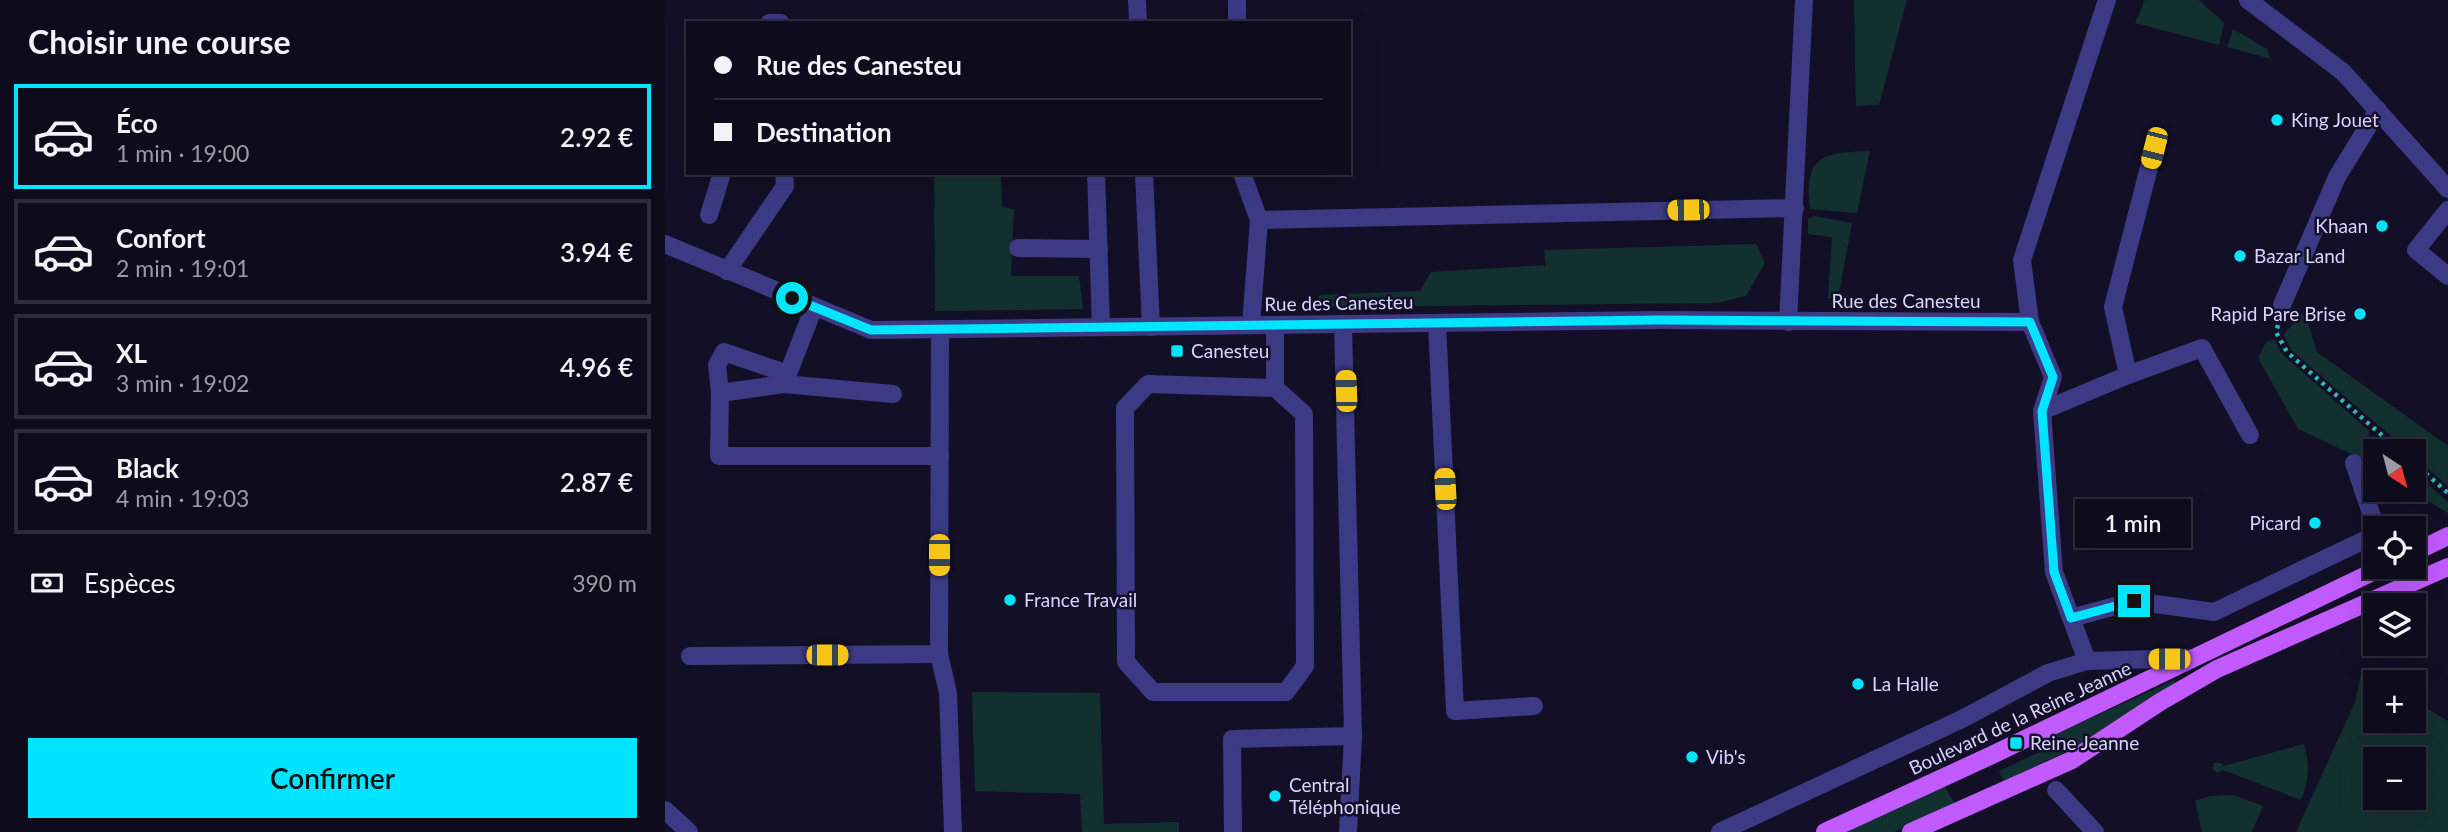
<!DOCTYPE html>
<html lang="fr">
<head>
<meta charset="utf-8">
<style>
	:root { --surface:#0e0b1c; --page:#1c1929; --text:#f1f3f6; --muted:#9b9ba3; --line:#2e2b3b; --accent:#00e5ff }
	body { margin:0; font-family:Lato,sans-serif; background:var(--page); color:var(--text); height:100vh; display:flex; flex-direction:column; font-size:26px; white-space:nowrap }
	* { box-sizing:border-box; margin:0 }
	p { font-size:23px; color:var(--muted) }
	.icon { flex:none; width:38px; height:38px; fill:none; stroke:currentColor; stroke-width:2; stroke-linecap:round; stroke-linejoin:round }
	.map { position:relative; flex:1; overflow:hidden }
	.side { display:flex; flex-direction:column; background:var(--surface); width:665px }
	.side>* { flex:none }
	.banner { position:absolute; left:21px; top:21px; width:665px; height:154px; border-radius:0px; box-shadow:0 7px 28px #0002,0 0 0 2px var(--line); display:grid; align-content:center; height:154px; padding:0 28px; background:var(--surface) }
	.needle { width:46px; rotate:144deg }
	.fabs { position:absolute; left:1698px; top:439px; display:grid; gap:14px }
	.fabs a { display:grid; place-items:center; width:63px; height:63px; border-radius:0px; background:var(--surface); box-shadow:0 7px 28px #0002,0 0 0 2px var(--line); font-size:35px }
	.end { position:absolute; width:32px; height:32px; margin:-16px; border:9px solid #00e5ff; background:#111; box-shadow:0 0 0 4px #111 }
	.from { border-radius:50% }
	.bubble { position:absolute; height:49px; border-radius:0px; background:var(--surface); box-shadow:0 7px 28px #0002,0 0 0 2px var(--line); font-size:23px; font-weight:600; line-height:49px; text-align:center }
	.car { position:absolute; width:21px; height:42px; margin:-21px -10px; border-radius:9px; box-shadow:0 0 5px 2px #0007; background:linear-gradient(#f5c518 24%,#345 0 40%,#f5c518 0 76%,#345 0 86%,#f5c518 0) }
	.banner b { display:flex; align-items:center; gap:24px; height:66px; font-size:26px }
	.banner b+b { border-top:2px solid var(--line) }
	.banner i { width:18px; height:18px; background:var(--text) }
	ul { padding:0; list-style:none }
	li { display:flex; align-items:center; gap:21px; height:105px; margin:0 14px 10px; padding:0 14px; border:4px solid var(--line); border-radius:0px }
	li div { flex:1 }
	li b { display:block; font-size:26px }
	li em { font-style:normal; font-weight:600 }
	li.current { border-color:var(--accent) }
	li>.icon { width:63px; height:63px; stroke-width:1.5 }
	h2 { padding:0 28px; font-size:32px; line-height:84px }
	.pay { display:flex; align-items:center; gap:18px; height:77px; padding:0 28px; font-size:26px }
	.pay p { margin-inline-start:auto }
	.primary-button { display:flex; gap:14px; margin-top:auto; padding:14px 28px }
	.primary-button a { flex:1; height:80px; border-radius:0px; background:var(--accent); color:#111; font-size:28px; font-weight:600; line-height:80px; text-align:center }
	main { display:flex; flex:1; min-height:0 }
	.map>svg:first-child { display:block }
	.green { fill:#12302f; fill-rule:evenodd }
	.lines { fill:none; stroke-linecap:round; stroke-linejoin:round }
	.path { stroke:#2fb8b0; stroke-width:4.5; stroke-dasharray:3.5 5; stroke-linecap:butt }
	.minor { stroke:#3d3a85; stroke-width:18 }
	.major { stroke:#c25bff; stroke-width:18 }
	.route { stroke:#00e5ff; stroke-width:9 }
	.poi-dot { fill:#00e5ff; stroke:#130f26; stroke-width:2.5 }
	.labels { text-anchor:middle; stroke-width:5; stroke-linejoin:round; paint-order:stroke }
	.poi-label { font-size:19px; fill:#d9d4ff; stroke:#130f26; text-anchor:start }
	.street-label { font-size:19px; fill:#d9d4ff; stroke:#130f26 }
</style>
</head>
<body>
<main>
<section class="side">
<h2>Choisir une course</h2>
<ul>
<li class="current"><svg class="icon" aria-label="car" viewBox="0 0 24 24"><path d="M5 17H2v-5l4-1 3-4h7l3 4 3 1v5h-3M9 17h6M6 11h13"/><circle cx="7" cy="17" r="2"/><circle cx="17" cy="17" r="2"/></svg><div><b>Éco</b><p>1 min · 19:00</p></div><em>2.92 €</em></li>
<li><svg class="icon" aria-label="car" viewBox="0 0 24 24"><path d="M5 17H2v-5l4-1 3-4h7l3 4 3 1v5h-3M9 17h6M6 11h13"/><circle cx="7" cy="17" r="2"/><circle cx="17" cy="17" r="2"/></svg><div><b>Confort</b><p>2 min · 19:01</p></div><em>3.94 €</em></li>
<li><svg class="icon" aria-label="car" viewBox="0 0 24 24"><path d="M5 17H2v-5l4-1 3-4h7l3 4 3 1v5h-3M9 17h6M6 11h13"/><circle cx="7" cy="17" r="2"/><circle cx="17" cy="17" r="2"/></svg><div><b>XL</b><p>3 min · 19:02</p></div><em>4.96 €</em></li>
<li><svg class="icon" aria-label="car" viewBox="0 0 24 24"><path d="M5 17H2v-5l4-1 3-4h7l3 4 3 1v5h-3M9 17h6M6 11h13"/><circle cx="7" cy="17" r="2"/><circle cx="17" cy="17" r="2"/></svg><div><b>Black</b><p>4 min · 19:03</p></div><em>2.87 €</em></li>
</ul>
<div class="pay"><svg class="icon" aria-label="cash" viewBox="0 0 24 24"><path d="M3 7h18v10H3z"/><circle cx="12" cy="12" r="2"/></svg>Espèces<p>390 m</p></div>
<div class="primary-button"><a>Confirmer</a></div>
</section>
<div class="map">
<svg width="1783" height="832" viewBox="0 0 1783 832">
	<rect width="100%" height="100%" fill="#130f26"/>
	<g class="green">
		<path d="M 1189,0 L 1242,0 L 1214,105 L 1191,106 Z"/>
		<path d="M 1480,0 L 1534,0 L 1559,23 L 1554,45 L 1470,23 Z"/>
		<path d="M 1568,29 L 1602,49 L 1606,59 L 1562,47 Z"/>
		<path d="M 1205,151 L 1192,213 L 1145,209 C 1139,155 1157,153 1205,151 Z"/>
		<path d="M 269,173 L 336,173 L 337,207 L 349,209 L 346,276 L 414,276 L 418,309 L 270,311 Z"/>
		<path d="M 1149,216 L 1187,223 L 1173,299 L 1163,298 L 1167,237 L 1143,234 L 1143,219 Z"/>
		<path d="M 1091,244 L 1100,263 L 1081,296 L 1052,303 L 653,307 L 654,295 L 755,291 L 766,272 L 881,265 L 879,250 Z"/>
		<path d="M 1639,311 L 1652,352 L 1783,446 L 1783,486 L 1748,456 L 1748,452 L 1743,451 L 1626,350 L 1619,334 Z"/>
		<path d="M 1610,340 L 1616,353 L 1704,431 L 1703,462 L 1633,429 L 1593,358 L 1601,342 Z"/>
		<path d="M 1748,471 L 1783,502 L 1783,513 L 1745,490 L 1748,490 Z"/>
		<path d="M 1697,670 L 1718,682 L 1710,682 L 1710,721 L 1748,721 L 1748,700 L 1783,721 L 1783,832 L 1631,832 L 1690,702 ZM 1710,760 L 1748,760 L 1748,798 L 1710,798 Z"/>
		<path d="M 1510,680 L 1510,683 L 1409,748 L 1339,781 L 1334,771 L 1377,751 L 1379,739 Z"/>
		<path d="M 307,692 L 435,693 L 439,824 L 514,822 L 514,832 L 417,832 L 415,794 L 310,791 Z"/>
		<path d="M 1639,744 C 1645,764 1644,782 1636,800 L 1558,770 L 1552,773 L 1547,769 L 1549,763 L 1556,763 L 1558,766 Z"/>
		<path d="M 1279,785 L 1290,804 L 1229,832 L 1177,832 Z"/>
		<path d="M 1569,795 L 1598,806 L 1587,832 L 1537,832 L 1530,801 L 1545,796 Z"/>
	</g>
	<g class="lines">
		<g class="path">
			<path d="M 1613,325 L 1611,332 L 1622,352 L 1736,452"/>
			<path d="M 1748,462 L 1783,493"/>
		</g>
		<g class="minor">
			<path d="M 472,0 L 473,23"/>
			<path d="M 572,0 L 572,23"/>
			<path d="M 1583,0 L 1678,72 L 1783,189"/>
			<path d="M 104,23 L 116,23"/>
			<path d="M 431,173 L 436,327"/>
			<path d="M 479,173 L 486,327"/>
			<path d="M 577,173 L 594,220"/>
			<path d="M 1783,210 L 1751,250 L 1783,276"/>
			<path d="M 44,215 L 57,173"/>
			<path d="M 0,244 L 206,330 L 993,320 L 1365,322"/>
			<path d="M 353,248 L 434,249"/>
			<path d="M 62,271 L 120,186 L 119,173"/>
			<path d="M 1617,305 L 1672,177 L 1713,110"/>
			<path d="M 149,307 L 119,384 L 228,394"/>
			<path d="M 1123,322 L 1139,0"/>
			<path d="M 772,323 L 790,711 L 869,706"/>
			<path d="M 586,325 L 594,220 L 1130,208"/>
			<path d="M 610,325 L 610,388 L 483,384 L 460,408 L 461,662 L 488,692 L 621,692 L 640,666 L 639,414 L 610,388"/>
			<path d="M 678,325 L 688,736 L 683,832"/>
			<path d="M 1463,375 L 1537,348 L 1585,435"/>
			<path d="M 119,384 L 55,393 L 54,456 L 275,456"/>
			<path d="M 55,393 L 52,365 L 59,352 L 123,374"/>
			<path d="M 1377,411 L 1463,375 L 1448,307 L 1489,148"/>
			<path d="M 1689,463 L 1711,528"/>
			<path d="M 1406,618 L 1469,601 L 1549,612 L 1710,535"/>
			<path d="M 274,654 L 283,693 L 288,832"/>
			<path d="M 25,656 L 274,654 L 275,329"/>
			<path d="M 1422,661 L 1389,572 L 1377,411 L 1388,377 L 1365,322 L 1357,260 L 1442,0"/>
			<path d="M 1391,790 L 1430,832"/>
			<path d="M 0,810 L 24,832"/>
			<path d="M 568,832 L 567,739 L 688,736"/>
			<path d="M 1055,832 L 1297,719 L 1383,673 L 1422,661 L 1526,658"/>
		</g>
		<g class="major">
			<path d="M 1748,553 L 1783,536"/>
			<path d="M 1160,832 L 1327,755 L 1718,567"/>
			<path d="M 1246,832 L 1407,760 L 1495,702 L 1552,669 L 1783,567"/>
		</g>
	</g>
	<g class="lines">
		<path class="route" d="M 127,298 L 206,330 L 993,320 L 1365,322 L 1388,377 L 1377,411 L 1389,572 L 1406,618 L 1469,601"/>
	</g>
	<g class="poi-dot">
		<circle cx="1612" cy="120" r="7"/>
		<circle cx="1717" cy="226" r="7"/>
		<circle cx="1575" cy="256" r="7"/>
		<circle cx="1695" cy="314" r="7"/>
		<rect x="505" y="344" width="14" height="14" rx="3.5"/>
		<circle cx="1650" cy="523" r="7"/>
		<circle cx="345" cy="600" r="7"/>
		<circle cx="1193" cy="684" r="7"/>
		<rect x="1344" y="736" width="14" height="14" rx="3.5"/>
		<circle cx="1027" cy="757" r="7"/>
		<circle cx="610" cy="796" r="7"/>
	</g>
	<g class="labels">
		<g class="poi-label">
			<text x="1626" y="127">King Jouet</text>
			<text x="1703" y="233" text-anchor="end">Khaan</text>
			<text x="1589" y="263">Bazar Land</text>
			<text x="1681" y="321" text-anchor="end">Rapid Pare Brise</text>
			<text x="526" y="358">Canesteu</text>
			<text x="1636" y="530" text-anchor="end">Picard</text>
			<text x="359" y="607">France Travail</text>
			<text x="1207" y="691">La Halle</text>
			<text x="1365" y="750">Reine Jeanne</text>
			<text x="1041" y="764">Vib's</text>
			<text x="624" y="792">Central<tspan x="624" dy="22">Téléphonique</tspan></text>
		</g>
		<g class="street-label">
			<text x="1241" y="308">Rue des Canesteu</text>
			<text transform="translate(674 303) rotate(-1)" y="7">Rue des Canesteu</text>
			<text transform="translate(1355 718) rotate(-25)" y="7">Boulevard de la Reine Jeanne</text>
		</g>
	</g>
</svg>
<div class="fabs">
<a><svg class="needle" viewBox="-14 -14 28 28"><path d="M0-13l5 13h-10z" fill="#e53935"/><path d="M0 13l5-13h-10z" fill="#9b9ba3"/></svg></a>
<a><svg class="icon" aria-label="locate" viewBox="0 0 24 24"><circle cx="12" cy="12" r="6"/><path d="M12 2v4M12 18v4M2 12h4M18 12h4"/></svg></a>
<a><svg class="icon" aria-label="layers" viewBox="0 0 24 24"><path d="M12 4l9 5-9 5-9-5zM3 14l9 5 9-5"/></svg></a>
<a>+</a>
<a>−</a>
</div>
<i class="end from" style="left:127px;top:298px"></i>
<i class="end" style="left:1469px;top:601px"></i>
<div class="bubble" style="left:1410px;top:499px;width:116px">1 min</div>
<i class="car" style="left:1489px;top:148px;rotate:194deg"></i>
<i class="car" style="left:1023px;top:210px;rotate:269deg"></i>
<i class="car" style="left:681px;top:391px;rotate:358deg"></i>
<i class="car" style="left:780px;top:489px;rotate:357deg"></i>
<i class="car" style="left:274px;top:555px;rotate:180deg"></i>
<i class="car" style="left:162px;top:655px;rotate:90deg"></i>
<i class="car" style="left:1504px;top:659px;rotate:270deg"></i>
<div class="banner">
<b><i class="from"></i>Rue des Canesteu</b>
<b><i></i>Destination</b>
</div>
</div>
</main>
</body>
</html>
